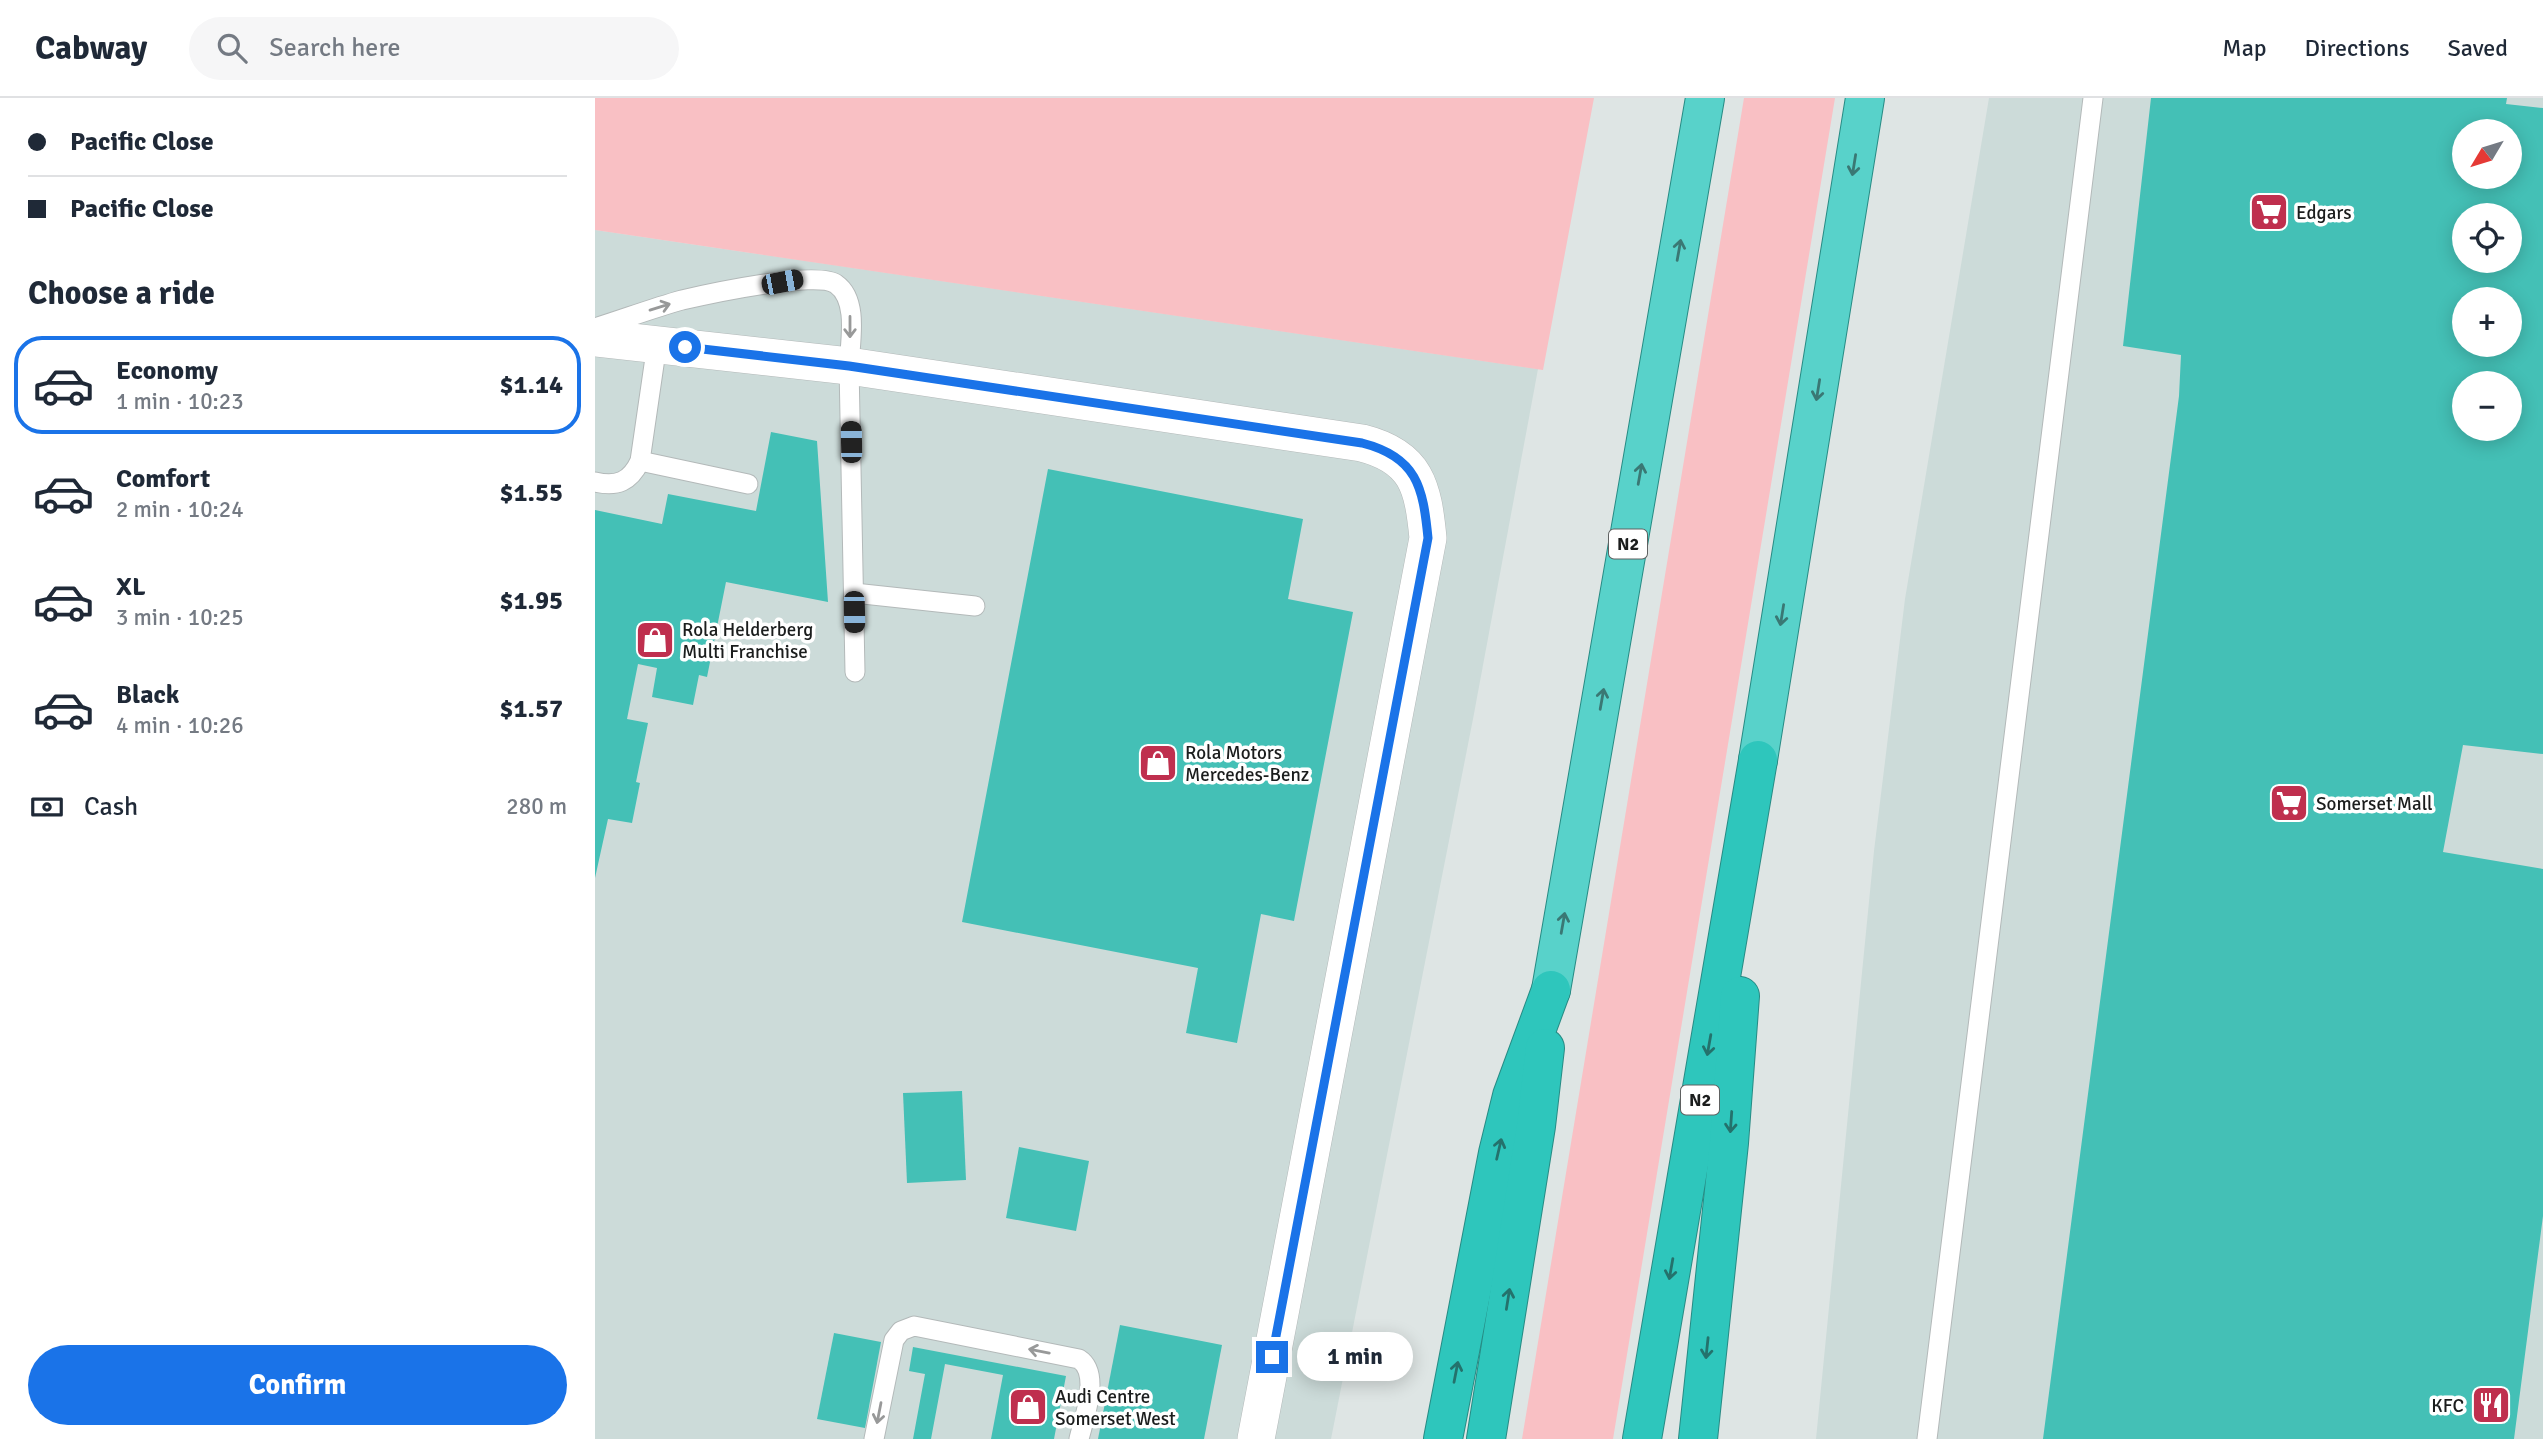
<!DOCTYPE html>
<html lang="en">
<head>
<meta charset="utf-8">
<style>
	:root { --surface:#fff; --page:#f6f6f7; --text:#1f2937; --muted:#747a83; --line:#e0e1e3; --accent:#1a73e8 }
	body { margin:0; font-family:Signika,sans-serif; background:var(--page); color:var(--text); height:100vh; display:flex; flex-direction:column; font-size:26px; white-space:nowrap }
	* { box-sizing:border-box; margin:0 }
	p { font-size:23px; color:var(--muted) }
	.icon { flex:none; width:38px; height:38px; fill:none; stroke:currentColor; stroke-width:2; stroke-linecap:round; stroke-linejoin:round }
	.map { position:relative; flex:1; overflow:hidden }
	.drawer { display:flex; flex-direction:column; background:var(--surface); width:595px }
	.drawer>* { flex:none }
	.top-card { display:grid; align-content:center; height:154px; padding:0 28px; background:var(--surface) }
	.needle { width:46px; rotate:232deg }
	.fabs { position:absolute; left:1857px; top:21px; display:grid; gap:14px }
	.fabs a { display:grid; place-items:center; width:70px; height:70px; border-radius:50%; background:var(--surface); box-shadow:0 4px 18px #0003; font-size:35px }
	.end { position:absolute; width:32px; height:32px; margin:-16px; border:9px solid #1a73e8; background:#fff; box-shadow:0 0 0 4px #fff }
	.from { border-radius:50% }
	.bubble { position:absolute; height:49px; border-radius:24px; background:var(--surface); box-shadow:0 4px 18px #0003; font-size:23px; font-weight:800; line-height:49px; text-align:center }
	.car { position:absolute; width:21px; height:42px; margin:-21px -10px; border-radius:9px; box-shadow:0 0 5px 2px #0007; background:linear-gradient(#222 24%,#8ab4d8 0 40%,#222 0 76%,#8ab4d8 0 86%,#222 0) }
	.top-card b { display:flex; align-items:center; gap:24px; height:66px; font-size:26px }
	.top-card b+b { border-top:2px solid var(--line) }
	.top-card i { width:18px; height:18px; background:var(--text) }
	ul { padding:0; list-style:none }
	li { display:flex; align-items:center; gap:21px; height:98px; margin:0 14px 10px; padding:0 14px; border:4px solid transparent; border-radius:28px }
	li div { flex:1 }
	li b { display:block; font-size:26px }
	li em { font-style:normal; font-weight:800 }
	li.current { border-color:var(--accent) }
	li>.icon { width:63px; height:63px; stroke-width:1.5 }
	h2 { padding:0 28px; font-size:32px; line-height:84px }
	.pay { display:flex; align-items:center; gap:18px; height:77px; padding:0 28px; font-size:26px }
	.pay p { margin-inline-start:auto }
	.cta { display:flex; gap:14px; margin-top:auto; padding:14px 28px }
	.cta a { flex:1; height:80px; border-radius:42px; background:var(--accent); color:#fff; font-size:28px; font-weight:800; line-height:80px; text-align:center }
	header { display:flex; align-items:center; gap:42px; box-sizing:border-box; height:98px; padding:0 35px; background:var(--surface); border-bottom:2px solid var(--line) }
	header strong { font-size:33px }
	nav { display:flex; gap:38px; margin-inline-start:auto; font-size:24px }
	.search { width:490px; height:63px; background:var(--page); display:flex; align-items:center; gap:18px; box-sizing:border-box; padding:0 24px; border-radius:38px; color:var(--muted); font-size:26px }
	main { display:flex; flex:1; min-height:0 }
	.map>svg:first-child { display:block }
	.built { fill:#ccdbd9; fill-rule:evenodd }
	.green { fill:#f9c0c4 }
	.building { fill:#44c0b6; fill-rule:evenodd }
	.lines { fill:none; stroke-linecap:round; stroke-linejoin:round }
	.service-casing { stroke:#b3b9b9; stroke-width:21 }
	.minor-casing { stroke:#b3b9b9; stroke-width:38 }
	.trunk-casing { stroke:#278b84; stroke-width:40 }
	.motorway-casing { stroke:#278b84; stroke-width:40 }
	.service { stroke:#fff; stroke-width:19 }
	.minor { stroke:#fff; stroke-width:37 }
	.trunk { stroke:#58d2ca; stroke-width:38 }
	.motorway { stroke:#2ec6bc; stroke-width:38 }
	.oneway { stroke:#3a7874 }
	.oneway2 { stroke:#989999 }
	.oneway3 { stroke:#24726c }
	.route { stroke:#1a73e8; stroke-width:9 }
	.labels { text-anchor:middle; stroke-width:7; stroke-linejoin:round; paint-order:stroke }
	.shield { fill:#fff; stroke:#5f6161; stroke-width:2 }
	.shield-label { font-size:18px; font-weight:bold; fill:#1b1d1d }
	.poi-label { font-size:19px; fill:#1b1d1d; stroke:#fff; text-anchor:start }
</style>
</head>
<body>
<header>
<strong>Cabway</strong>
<div class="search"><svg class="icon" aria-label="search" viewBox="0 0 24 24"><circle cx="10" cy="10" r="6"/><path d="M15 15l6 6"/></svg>Search here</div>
<nav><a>Map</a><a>Directions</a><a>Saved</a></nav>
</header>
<main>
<section class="drawer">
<div class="top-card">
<b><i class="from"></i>Pacific Close</b>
<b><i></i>Pacific Close</b>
</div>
<h2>Choose a ride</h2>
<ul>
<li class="current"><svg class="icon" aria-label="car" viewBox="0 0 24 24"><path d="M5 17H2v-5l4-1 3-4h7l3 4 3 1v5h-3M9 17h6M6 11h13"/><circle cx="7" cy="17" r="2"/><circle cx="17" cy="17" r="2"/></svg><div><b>Economy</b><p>1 min · 10:23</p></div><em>$1.14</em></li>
<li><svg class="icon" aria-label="car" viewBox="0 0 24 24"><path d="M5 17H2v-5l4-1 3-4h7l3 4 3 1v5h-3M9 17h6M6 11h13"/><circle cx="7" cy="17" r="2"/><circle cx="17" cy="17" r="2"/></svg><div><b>Comfort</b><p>2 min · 10:24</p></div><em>$1.55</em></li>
<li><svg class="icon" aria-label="car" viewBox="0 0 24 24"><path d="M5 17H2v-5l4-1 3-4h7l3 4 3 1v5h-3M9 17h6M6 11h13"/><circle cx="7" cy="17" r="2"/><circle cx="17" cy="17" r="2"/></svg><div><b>XL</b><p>3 min · 10:25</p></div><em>$1.95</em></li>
<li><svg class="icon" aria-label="car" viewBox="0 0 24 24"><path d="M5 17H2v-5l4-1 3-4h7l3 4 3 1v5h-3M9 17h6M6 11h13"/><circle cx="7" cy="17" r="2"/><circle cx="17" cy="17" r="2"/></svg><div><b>Black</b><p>4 min · 10:26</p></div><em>$1.57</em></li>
</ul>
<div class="pay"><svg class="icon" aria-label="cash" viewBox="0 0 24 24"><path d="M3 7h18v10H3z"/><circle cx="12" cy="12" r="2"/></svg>Cash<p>280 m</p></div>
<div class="cta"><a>Confirm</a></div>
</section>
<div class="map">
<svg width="1948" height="1341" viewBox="0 0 1948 1341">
	<rect width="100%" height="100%" fill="#dee5e4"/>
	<g class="built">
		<path d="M 1394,0 L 1948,0 L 1948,1341 L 1221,1341 L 1279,753 L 1310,501 ZM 1869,33 L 1914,33 L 1914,79 L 1869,79 ZM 1869,117 L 1914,117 L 1914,163 L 1869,163 ZM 1869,201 L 1914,201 L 1914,247 L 1869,247 ZM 1869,285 L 1914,285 L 1914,331 L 1869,331 Z"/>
		<path d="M 0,132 L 943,271 L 878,621 L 736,1341 L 0,1341 Z"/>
	</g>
	<g class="green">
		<path d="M 0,0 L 999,0 L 948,272 L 0,132 Z"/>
		<path d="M 1149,0 L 1240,0 L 1018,1341 L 927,1341 Z"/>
	</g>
	<g class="building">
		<path d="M 1556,0 L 1912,0 L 1911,6 L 1948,10 L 1948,656 L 1868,647 L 1848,754 L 1948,771 L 1948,1118 L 1919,1341 L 1448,1341 L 1584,298 L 1586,257 L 1528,248 ZM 1869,33 L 1914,33 L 1914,79 L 1869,79 ZM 1869,117 L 1914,117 L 1914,163 L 1869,163 ZM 1869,201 L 1914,201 L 1914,247 L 1869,247 ZM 1869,285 L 1914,285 L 1914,331 L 1869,331 Z"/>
		<path d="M 176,334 L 222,343 L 233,504 L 131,484 L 112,579 L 104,577 L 98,607 L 57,599 L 62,570 L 43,566 L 32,621 L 53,625 L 41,684 L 45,685 L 37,725 L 13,721 L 0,780 L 0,412 L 67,426 L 73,396 L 161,413 Z"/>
		<path d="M 453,371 L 708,421 L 693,501 L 758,514 L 699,823 L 666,816 L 642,945 L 591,935 L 603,870 L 367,824 Z"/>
		<path d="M 367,993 L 371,1082 L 312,1085 L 308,995 Z"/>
		<path d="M 424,1049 L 494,1063 L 481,1133 L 411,1120 Z"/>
		<path d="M 525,1227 L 627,1247 L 609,1341 L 503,1341 Z"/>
		<path d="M 239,1235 L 286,1244 L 270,1330 L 222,1321 Z"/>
		<path d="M 318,1249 L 471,1278 L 459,1341 L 396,1341 L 408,1277 L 350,1266 L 336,1341 L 318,1341 L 330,1276 L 314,1273 Z"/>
	</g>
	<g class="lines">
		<g class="service-casing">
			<g id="service">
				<path d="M 0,230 C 29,221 58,210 87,202 C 113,196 222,172 241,186 C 264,202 255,244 254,268 L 260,574"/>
				<path d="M 45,363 L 153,386"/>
				<path d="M 0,384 C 22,389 35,384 45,363 L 62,246"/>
				<path d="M 259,495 L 380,508"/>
				<path d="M 279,1341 L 299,1242 L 306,1233 L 319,1228 L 484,1261 C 506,1275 489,1320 484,1341"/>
				<path d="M 1332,1341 L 1498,0"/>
			</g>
		</g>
		<g class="minor-casing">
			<path id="minor" d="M 0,240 L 254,268 L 767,345 C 822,359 828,389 833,440 L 661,1341"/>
		</g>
		<g class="trunk-casing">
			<g id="trunk">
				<path d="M 1163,662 L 1270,0"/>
				<path d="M 956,892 L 1110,0"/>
			</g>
		</g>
		<g class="motorway-casing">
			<g id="motorway">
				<path d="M 848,1341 L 903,1055 L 917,998 L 956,892"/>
				<path d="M 891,1341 L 941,1028 L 950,950"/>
				<path d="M 1047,1341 L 1163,662"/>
				<path d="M 1103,1341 L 1134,1045 L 1145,898"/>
			</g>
		</g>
		<use href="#service" class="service"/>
		<use href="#minor" class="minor"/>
		<use href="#trunk" class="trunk"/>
		<use href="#motorway" class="motorway"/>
	</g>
	<defs><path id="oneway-shaft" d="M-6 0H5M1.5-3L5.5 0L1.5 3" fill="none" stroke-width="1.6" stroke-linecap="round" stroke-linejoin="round" transform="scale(1.75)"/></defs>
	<g class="oneway">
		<use href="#oneway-shaft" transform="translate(1259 67) rotate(99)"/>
		<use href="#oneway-shaft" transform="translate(1084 152) rotate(-80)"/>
		<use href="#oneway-shaft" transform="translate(1223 292) rotate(99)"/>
		<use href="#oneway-shaft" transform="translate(1045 376) rotate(-80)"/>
		<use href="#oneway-shaft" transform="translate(1187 517) rotate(99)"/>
		<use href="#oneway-shaft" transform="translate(1007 601) rotate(-80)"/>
		<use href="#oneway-shaft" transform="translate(968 825) rotate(-80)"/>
	</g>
	<g class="oneway2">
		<use href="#oneway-shaft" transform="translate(65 209) rotate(-17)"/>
		<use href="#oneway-shaft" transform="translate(255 229) rotate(90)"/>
		<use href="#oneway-shaft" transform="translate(444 1253) rotate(-169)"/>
		<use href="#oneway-shaft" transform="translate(284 1315) rotate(101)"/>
	</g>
	<g class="oneway3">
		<use href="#oneway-shaft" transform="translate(1114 947) rotate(100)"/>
		<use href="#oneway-shaft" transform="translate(1136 1024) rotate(94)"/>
		<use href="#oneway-shaft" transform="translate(904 1051) rotate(-77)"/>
		<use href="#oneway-shaft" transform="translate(1076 1171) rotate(100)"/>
		<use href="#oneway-shaft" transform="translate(913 1201) rotate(-81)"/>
		<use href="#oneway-shaft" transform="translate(1112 1250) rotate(96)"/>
		<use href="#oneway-shaft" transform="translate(861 1274) rotate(-79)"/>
	</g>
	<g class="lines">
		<path class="route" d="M 90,249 L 254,268 L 767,345 C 822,359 828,389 833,440 L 677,1259"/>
	</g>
	<defs>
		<g id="supermarket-square" transform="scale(2.0125)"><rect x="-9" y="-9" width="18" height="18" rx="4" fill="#bf2f4e" stroke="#fff"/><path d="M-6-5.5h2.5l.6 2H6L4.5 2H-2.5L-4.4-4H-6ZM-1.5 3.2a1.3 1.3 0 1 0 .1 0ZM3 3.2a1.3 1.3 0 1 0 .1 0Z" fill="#fff"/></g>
		<g id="shop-square" transform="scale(2.0125)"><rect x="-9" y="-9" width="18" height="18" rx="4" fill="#bf2f4e" stroke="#fff"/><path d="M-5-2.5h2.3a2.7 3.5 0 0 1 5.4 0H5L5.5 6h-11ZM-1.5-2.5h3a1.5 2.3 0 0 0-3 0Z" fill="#fff"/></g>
		<g id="restaurant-square" transform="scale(2.0125)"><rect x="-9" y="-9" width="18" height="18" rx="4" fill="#bf2f4e" stroke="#fff"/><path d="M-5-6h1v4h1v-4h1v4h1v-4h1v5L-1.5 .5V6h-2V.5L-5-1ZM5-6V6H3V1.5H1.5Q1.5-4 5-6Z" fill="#fff"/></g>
	</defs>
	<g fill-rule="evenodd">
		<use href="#supermarket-square" x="1674" y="114"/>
		<use href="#shop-square" x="60" y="542"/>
		<use href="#shop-square" x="563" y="665"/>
		<use href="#supermarket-square" x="1694" y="705"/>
		<use href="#restaurant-square" x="1896" y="1307"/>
		<use href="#shop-square" x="433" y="1309"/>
	</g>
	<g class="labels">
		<g class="shield">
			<rect x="1014" y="431.5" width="38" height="29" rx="5"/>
			<rect x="1086" y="987.5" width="38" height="29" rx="5"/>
		</g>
		<g class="shield-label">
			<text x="1033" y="452">N2</text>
			<text x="1105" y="1008">N2</text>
		</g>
		<g class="poi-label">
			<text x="1701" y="121">Edgars</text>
			<text x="87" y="538">Rola Helderberg<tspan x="87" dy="22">Multi Franchise</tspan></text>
			<text x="590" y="661">Rola Motors<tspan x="590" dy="22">Mercedes-Benz</tspan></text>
			<text x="1721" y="712">Somerset Mall</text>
			<text x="460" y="1305">Audi Centre<tspan x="460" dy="22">Somerset West</tspan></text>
			<text x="1869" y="1314" text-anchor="end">KFC</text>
		</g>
	</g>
</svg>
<div class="fabs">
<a><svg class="needle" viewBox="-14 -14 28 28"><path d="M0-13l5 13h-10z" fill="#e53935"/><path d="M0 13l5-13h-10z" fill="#747a83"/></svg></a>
<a><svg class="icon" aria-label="locate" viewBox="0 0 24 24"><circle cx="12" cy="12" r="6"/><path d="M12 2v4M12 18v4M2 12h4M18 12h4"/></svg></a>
<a>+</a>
<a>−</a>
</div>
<i class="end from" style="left:90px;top:249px"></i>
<i class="end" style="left:677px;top:1259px"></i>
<div class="bubble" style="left:702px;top:1234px;width:116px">1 min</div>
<i class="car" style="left:187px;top:184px;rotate:79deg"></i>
<i class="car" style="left:256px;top:344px;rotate:359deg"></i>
<i class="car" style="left:259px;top:514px;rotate:179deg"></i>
</div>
</main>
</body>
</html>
